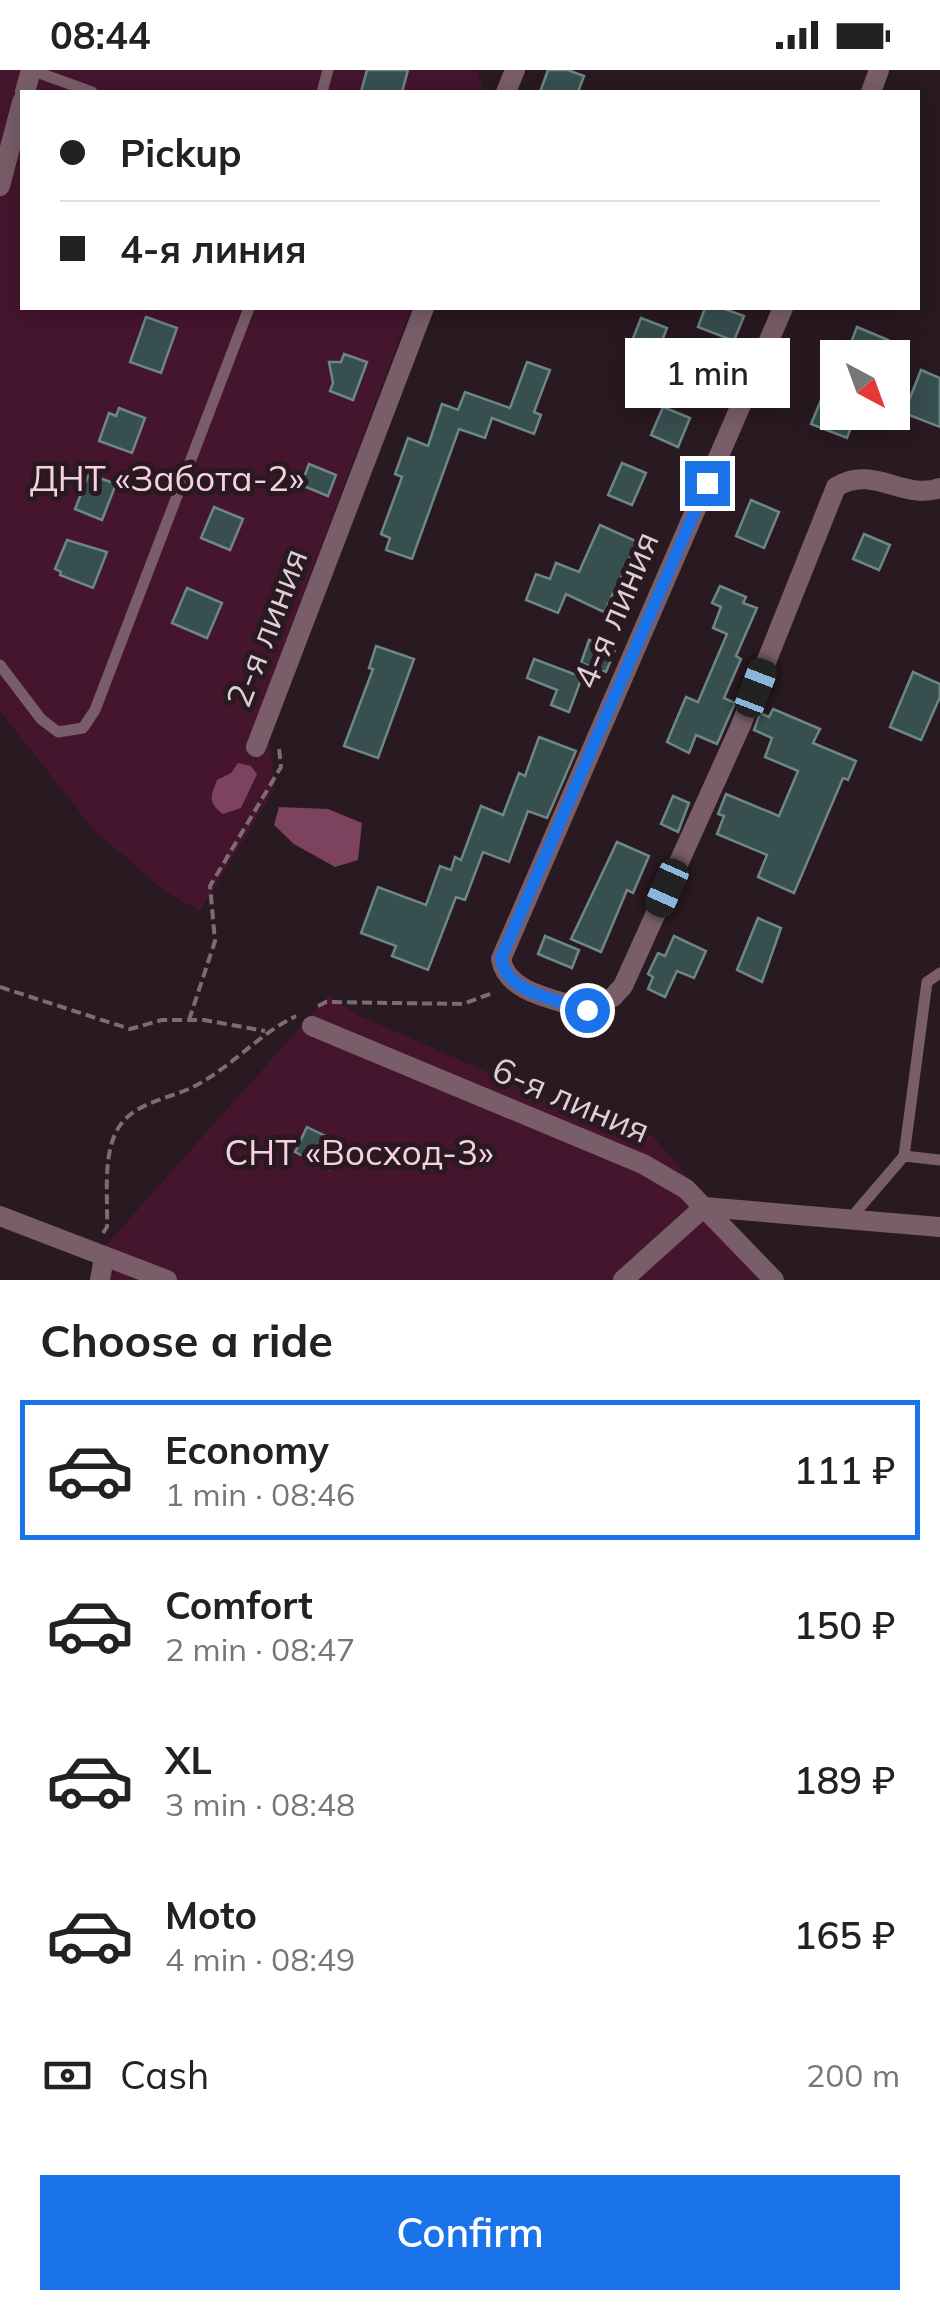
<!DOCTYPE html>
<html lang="en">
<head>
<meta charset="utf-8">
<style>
	:root { --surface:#fff; --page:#f2f2f2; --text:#222; --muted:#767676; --line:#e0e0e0; --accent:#1a73e8 }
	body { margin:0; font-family:Mulish,sans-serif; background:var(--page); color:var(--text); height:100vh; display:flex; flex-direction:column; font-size:38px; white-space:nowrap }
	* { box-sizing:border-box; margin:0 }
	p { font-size:32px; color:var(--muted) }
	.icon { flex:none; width:55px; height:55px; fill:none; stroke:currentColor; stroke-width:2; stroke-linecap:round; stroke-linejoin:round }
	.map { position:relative; height:1210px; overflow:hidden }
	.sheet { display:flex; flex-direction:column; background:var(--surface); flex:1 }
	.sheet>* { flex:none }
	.banner { position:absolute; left:20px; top:20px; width:900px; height:220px; border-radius:0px; box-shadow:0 5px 25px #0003; display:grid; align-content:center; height:220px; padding:0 40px; background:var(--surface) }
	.needle { width:65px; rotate:139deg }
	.buttons { position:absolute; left:820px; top:270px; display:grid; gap:20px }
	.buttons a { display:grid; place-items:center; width:90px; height:90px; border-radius:0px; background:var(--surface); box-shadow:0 5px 25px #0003; font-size:50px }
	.end { position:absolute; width:45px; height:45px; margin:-22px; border:12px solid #1a73e8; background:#fff; box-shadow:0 0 0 5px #fff }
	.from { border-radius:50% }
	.bubble { position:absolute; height:70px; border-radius:0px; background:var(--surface); box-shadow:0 5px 25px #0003; font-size:32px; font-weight:600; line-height:70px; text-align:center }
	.car { position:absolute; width:30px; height:60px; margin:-30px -15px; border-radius:12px; box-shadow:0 0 8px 2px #0007; background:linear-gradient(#222 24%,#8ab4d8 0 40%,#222 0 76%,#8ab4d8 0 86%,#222 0) }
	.banner b { display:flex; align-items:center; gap:35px; height:95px; font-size:38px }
	.banner b+b { border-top:2px solid var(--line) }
	.banner i { width:25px; height:25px; background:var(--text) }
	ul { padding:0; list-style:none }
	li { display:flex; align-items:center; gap:30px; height:140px; margin:0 20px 15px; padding:0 20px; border:5px solid transparent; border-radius:0px }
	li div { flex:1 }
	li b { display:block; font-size:38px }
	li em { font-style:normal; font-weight:600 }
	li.selected { border-color:var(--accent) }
	li>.icon { width:90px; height:90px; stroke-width:1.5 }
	h2 { padding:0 40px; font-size:45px; line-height:120px }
	.pay { display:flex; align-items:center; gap:25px; height:110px; padding:0 40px; font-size:38px }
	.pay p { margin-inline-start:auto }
	.button { display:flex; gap:20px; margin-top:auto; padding:20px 40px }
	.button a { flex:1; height:115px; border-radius:0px; background:var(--accent); color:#fff; font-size:40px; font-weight:600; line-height:115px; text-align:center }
	.status { display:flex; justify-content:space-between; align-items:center; height:70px; padding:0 50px; background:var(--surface); direction:ltr }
	.status svg { height:28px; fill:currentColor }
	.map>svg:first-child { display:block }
	.green { fill:#45152d }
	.water { fill:#7d425d }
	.building { fill:#384f4f; stroke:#6d8686; stroke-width:2.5 }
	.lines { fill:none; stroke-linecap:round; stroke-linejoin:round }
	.path { stroke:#7b6d73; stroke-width:4; stroke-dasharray:10 5; stroke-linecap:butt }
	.service { stroke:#795e69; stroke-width:11 }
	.minor { stroke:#795e69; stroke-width:20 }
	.route { stroke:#1a73e8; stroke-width:12 }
	.labels { text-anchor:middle; stroke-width:10; stroke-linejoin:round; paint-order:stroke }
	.park-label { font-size:35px; fill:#f7d1e0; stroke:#291920 }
	.street-label { font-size:35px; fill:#dbcfd4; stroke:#291920 }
</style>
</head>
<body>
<div class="status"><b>08:44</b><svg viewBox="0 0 49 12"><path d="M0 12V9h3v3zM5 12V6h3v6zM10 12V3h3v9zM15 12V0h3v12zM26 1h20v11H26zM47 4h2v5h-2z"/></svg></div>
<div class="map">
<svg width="940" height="1210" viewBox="0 0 940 1210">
	<rect width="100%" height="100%" fill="#291920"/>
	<g class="green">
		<path d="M 0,0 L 478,0 L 483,22 L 22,22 L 22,238 L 411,238 L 264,628 L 275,718 L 200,841 L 163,820 L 93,759 L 0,641 Z"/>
		<path d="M 328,926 L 360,946 L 542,1026 L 652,1065 L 776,1210 L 94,1210 L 100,1182 Z"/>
	</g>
	<g class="water">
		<path d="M 238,693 L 251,696 L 257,704 L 241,738 L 223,744 C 208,733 210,727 217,710 L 231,703 Z"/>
		<path d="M 279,737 L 328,739 L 362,753 L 358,790 L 335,797 L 294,774 L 274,755 Z"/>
	</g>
	<g class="building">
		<path d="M 367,0 L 408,0 L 402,22 L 361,22 Z"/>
		<path d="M 548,0 L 568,0 L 584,6 L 578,22 L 540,22 Z"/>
		<path d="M 705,238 L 722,238 L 744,246 L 734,271 L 698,257 Z"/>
		<path d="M 146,247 L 177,258 L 161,303 L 130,292 Z"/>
		<path d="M 641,248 L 667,258 L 654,292 L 628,281 Z"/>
		<path d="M 857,257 L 888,270 L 880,288 L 845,288 Z"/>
		<path d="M 344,284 L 367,292 L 353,330 L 330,321 L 333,313 L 329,292 L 341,292 Z"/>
		<path d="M 527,292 L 550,300 L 534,342 L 541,345 L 534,364 L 492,348 L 485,368 L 459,359 L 412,489 L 386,480 L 390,468 L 381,464 L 402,407 L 395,404 L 408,368 L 428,376 L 442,334 L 458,340 L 465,322 L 510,338 Z"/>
		<path d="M 921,300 L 940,308 L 940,357 L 904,343 Z"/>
		<path d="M 823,325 L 838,331 L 838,342 L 857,342 L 847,368 L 811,354 Z"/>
		<path d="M 663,337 L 690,348 L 678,377 L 651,365 Z"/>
		<path d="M 119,338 L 145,348 L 132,383 L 99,371 L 109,343 L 116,346 Z"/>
		<path d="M 622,393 L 646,403 L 632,435 L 608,425 Z"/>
		<path d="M 309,394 L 336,405 L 328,426 L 301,415 Z"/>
		<path d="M 89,404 L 116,414 L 102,450 L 75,439 Z"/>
		<path d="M 751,430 L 779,442 L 764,478 L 736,466 Z"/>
		<path d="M 214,437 L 243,449 L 230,480 L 201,468 Z"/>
		<path d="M 600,455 L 638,472 L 604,542 L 566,524 L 558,543 L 526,530 L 536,504 L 550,509 L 556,493 L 579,502 Z"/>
		<path d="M 864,464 L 890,475 L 879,500 L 853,489 Z"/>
		<path d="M 67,470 L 107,482 L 93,518 L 60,505 L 61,502 L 55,499 Z"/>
		<path d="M 720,516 L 746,527 L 743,533 L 757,538 L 736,586 L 741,589 L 724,628 L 735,633 L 717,674 L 696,665 L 689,683 L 667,672 L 686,627 L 698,632 L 727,564 L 713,558 L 721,537 L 712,533 Z"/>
		<path d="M 187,518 L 222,533 L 207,568 L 172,553 Z"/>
		<path d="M 589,570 L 615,580 L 606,602 L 581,593 Z"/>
		<path d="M 376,576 L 414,589 L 378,688 L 344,676 L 373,599 L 369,598 Z"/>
		<path d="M 534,589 L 582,607 L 569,642 L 551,635 L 557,620 L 527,608 Z"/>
		<path d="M 913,602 L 940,614 L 940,627 L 921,670 L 890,657 Z"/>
		<path d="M 773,639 L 820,659 L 813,673 L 856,691 L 848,710 L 843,708 L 794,823 L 758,807 L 767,785 L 717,764 L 724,746 L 718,744 L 726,724 L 779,746 L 798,701 L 765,687 L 772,668 L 754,660 L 760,643 L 769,647 Z"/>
		<path d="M 539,667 L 576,681 L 547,748 L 528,741 L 509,792 L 483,782 L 465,830 L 456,827 L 428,900 L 392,886 L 396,876 L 361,863 L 378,817 L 426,835 L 440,796 L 451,800 L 455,787 L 461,790 L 481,736 L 503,745 L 519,703 L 525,706 Z"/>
		<path d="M 673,726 L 689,733 L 678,762 L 661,754 Z"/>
		<path d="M 617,772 L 649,786 L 633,823 L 627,820 L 601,882 L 571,869 Z"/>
		<path d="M 758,848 L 781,858 L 762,912 L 737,900 Z"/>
		<path d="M 545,866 L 579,880 L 572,898 L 538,884 Z"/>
		<path d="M 674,866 L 706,881 L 694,908 L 677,901 L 665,927 L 648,919 L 653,907 L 648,904 L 658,883 L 665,886 Z"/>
		<path d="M 307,1057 L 342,1074 L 329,1099 L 295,1082 Z"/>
	</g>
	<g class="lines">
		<g class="path">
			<path d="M 0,917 L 130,959 L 162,950 L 204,950 L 265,961"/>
			<path d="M 318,936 L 326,932 L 463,934 L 495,922"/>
			<path d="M 189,950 L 215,871 L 210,816 L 281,697 L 279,678"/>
			<path d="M 103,1163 L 107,1157 C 108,1127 102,1083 119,1057 C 135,1032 169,1029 193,1017 C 231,998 257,965 296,946"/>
		</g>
		<g class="service">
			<path d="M 31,0 L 92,22"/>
			<path d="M 322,22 L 328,0"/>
			<path d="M 0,595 L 41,649 L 58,662 L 83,658 L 95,640 L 249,238"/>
			<path d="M 904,1086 L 927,912 L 940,903"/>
			<path d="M 850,1149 L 904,1086 L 940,1090"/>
		</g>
		<g class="minor">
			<path d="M 25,22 L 31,0"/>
			<path d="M 506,22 L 515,0"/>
			<path d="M 871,22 L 879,0"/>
			<path d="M 0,116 L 22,32"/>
			<path d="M 783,238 L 501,889 C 507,924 557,929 587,940 L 613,927 L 623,916 L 741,655 L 836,417 C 873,394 904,431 940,418"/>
			<path d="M 256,677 L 424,238"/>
			<path d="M 312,956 L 643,1094 L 686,1119 L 774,1210"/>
			<path d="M 0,1146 L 167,1210"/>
			<path d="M 100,1210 L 104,1187"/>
			<path d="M 623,1210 L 704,1137 L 940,1157"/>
		</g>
	</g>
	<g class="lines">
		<path class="route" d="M 587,940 C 557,929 506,924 501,888 L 707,413"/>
	</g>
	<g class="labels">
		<g class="park-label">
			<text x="167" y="421">ДНТ «Забота-2»</text>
			<text x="359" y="1095">СНТ «Восход-3»</text>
		</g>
		<g class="street-label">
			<text transform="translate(616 540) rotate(-67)" y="12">4-я линия</text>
			<text transform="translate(267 558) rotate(-69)" y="12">2-я линия</text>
			<text transform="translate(571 1030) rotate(23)" y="12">6-я линия</text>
		</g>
	</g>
</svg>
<div class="buttons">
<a><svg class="needle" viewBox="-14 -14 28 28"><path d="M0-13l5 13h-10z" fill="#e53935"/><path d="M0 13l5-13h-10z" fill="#767676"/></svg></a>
</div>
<i class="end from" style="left:587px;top:940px"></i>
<i class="end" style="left:707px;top:413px"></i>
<div class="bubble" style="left:625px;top:268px;width:165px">1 min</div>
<i class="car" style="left:756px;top:618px;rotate:21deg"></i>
<i class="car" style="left:667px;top:818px;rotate:204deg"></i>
<div class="banner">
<b><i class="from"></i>Pickup</b>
<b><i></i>4-я линия</b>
</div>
</div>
<section class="sheet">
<h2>Choose a ride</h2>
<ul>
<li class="selected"><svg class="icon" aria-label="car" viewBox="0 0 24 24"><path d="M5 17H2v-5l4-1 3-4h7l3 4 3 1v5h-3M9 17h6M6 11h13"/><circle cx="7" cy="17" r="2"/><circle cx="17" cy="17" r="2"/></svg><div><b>Economy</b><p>1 min · 08:46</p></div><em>111 ₽</em></li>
<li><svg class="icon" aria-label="car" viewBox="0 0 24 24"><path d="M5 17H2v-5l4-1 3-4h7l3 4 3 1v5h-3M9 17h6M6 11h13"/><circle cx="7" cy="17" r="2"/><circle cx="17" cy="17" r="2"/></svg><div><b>Comfort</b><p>2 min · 08:47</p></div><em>150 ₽</em></li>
<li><svg class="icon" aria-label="car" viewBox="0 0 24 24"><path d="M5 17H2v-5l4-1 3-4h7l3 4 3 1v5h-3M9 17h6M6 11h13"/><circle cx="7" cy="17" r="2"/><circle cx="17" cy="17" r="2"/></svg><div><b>XL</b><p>3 min · 08:48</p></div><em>189 ₽</em></li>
<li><svg class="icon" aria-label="car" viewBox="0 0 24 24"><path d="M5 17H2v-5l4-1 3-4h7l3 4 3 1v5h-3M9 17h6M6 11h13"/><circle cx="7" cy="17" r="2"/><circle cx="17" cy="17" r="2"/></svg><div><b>Moto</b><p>4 min · 08:49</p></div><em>165 ₽</em></li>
</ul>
<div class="pay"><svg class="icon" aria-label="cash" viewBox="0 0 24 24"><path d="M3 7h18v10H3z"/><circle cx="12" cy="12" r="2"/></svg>Cash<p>200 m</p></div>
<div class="button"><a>Confirm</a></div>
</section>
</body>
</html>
